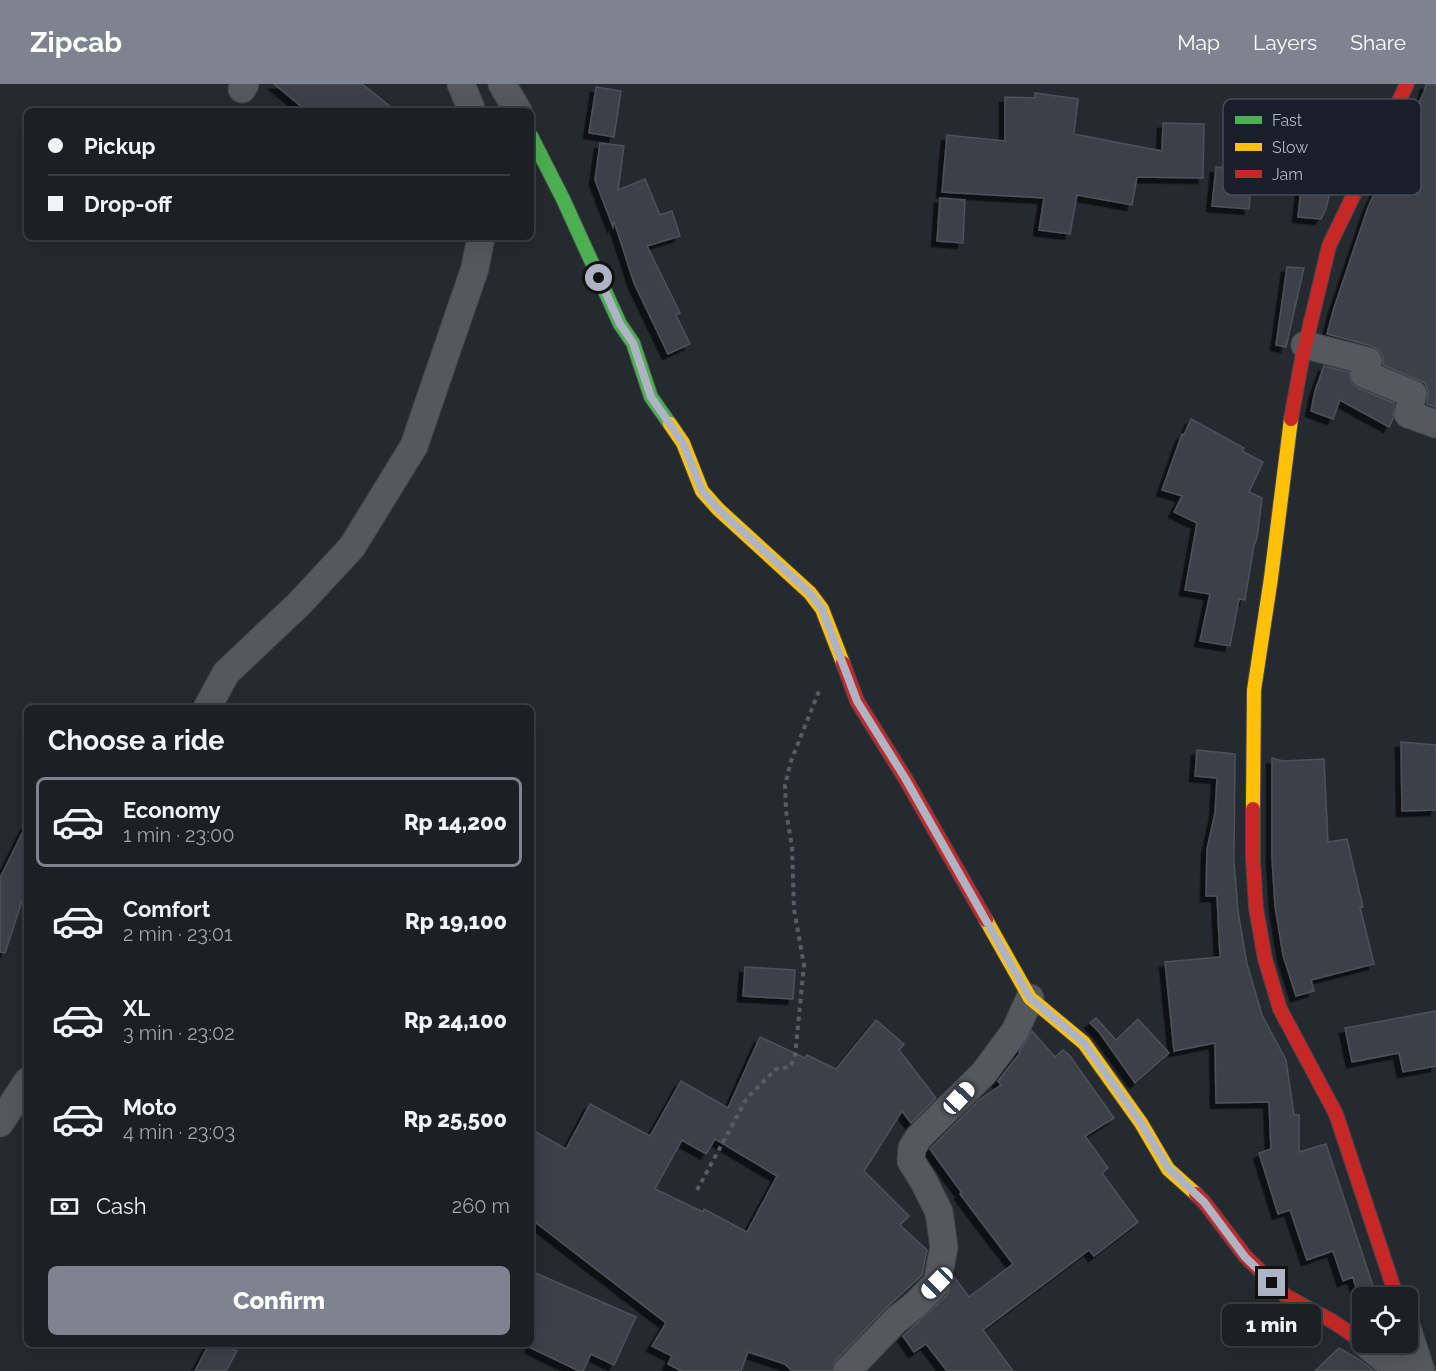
<!DOCTYPE html>
<html lang="en">
<head>
<meta charset="utf-8">
<style>
	:root { --surface:#1c1f24; --page:#25272c; --text:#f1f3f6; --muted:#a0a2a6; --line:#3a3d41; --accent:#7e8390 }
	body { margin:0; font-family:Raleway,sans-serif; background:var(--page); color:var(--text); height:100vh; display:flex; flex-direction:column; font-size:22px; white-space:nowrap }
	* { box-sizing:border-box; margin:0 }
	p { font-size:20px; color:var(--muted) }
	.icon { flex:none; width:33px; height:33px; fill:none; stroke:currentColor; stroke-width:2; stroke-linecap:round; stroke-linejoin:round }
	.map { position:relative; flex:1; overflow:hidden }
	.sheet { position:absolute; left:24px; top:621px; width:510px; height:642px; display:flex; flex-direction:column; background:var(--surface); border-radius:9px; box-shadow:0 6px 24px #0002,0 0 0 2px var(--line) }
	.sheet>* { flex:none }
	.top-card { position:absolute; left:24px; top:24px; width:510px; height:132px; border-radius:9px; box-shadow:0 6px 24px #0002,0 0 0 2px var(--line); display:grid; align-content:center; height:132px; padding:0 24px; background:var(--surface) }
	.fabs { position:absolute; left:1352px; top:1203px; display:grid; gap:12px }
	.fabs a { display:grid; place-items:center; width:66px; height:66px; border-radius:9px; background:var(--surface); box-shadow:0 6px 24px #0002,0 0 0 2px var(--line); font-size:30px }
	.end { position:absolute; width:27px; height:27px; margin:-14px; border:8px solid #aeb4c3; background:#111; box-shadow:0 0 0 3px #111 }
	.from { border-radius:50% }
	.bubble { position:absolute; height:42px; border-radius:9px; background:var(--surface); box-shadow:0 6px 24px #0002,0 0 0 2px var(--line); font-size:20px; font-weight:800; line-height:42px; text-align:center }
	.car { position:absolute; width:18px; height:36px; margin:-18px -9px; border-radius:8px; box-shadow:0 0 4px 2px #0007; background:linear-gradient(#fff 24%,#345 0 40%,#fff 0 76%,#345 0 86%,#fff 0) }
	.top-card b { display:flex; align-items:center; gap:21px; height:57px; font-size:22px }
	.top-card b+b { border-top:2px solid var(--line) }
	.top-card i { width:15px; height:15px; background:var(--text) }
	ul { padding:0; list-style:none }
	li { display:flex; align-items:center; gap:18px; height:90px; margin:0 12px 9px; padding:0 12px; border:3px solid transparent; border-radius:9px }
	li div { flex:1 }
	li b { display:block; font-size:22px }
	li em { font-style:normal; font-weight:800 }
	li.on { border-color:var(--accent) }
	li>.icon { width:54px; height:54px; stroke-width:1.5 }
	h2 { padding:0 24px; font-size:27px; line-height:72px }
	.pay { display:flex; align-items:center; gap:15px; height:66px; padding:0 24px; font-size:22px }
	.pay p { margin-inline-start:auto }
	.button { display:flex; gap:12px; margin-top:auto; padding:12px 24px }
	.button a { flex:1; height:69px; border-radius:9px; background:var(--accent); color:#fff; font-size:24px; font-weight:800; line-height:69px; text-align:center }
	header { display:flex; align-items:center; gap:36px; box-sizing:border-box; height:84px; padding:0 30px; background:var(--accent); color:#fff }
	header strong { font-size:28px }
	nav { display:flex; gap:33px; margin-inline-start:auto; font-size:21px }
	.map>svg:first-child { display:block }
	.building { fill:#3e4148; stroke:#4d5158; stroke-width:1.5; fill-rule:evenodd; filter:url(#shadow) }
	.lines { fill:none; stroke-linecap:round; stroke-linejoin:round }
	.street-casing { stroke:#42454b; stroke-width:29 }
	.fast-casing { stroke:#42454b; stroke-width:16 }
	.slow-casing { stroke:#42454b; stroke-width:16 }
	.jam-casing { stroke:#42454b; stroke-width:16 }
	.path { stroke:#585c63; stroke-width:4; stroke-dasharray:4.5 4.5; stroke-linecap:butt }
	.street { stroke:#55585f; stroke-width:27 }
	.fast { stroke:#4caf50; stroke-width:14 }
	.slow { stroke:#ffc107; stroke-width:14 }
	.jam { stroke:#c62828; stroke-width:14 }
	.route { stroke:#aeb4c3; stroke-width:8 }
	.key { fill:#191f2a; stroke:#464c58; stroke-width:1.5 }
	.key-label { font-size:16px; fill:#aeb4c3 }
</style>
</head>
<body>
<header>
<strong>Zipcab</strong>
<nav><a>Map</a><a>Layers</a><a>Share</a></nav>
</header>
<div class="map">
<svg width="1436" height="1287" viewBox="0 0 1436 1287">
	<defs>
		<filter id="shadow"><feDropShadow dx="-5.5" dy="5.5" stdDeviation="0" flood-color="#0009"/></filter>
	</defs>
	<rect width="100%" height="100%" fill="#252930"/>
	<g class="building">
		<path d="M 274,0 L 362,0 L 396,27 L 307,27 Z"/>
		<path d="M 1426,0 L 1436,0 L 1436,323 L 1427,320 L 1428,307 L 1425,299 L 1383,281 L 1383,273 L 1379,266 L 1372,262 L 1327,250 L 1334,224 L 1368,123 L 1424,8 Z"/>
		<path d="M 596,3 L 621,7 L 614,53 L 589,49 Z"/>
		<path d="M 1035,9 L 1078,15 L 1074,50 L 1162,67 L 1163,39 L 1204,40 L 1203,94 L 1137,93 L 1132,121 L 1077,111 L 1070,150 L 1039,146 L 1044,114 L 942,108 L 947,51 L 1005,57 L 1005,13 L 1035,14 Z"/>
		<path d="M 600,59 L 624,62 L 618,106 L 645,95 L 660,131 L 672,127 L 680,152 L 647,162 L 680,229 L 676,231 L 690,260 L 668,270 L 634,199 L 614,137 L 613,143 L 595,96 Z"/>
		<path d="M 1304,74 L 1333,77 L 1331,95 L 1333,95 L 1326,125 L 1321,135 L 1298,133 Z"/>
		<path d="M 1216,83 L 1252,86 L 1249,125 L 1212,122 Z"/>
		<path d="M 940,114 L 965,116 L 963,159 L 937,157 Z"/>
		<path d="M 1287,183 L 1304,184 L 1286,263 L 1276,261 Z"/>
		<path d="M 1324,282 L 1349,288 L 1352,300 L 1358,304 L 1394,319 L 1393,335 L 1389,343 L 1340,316 L 1333,335 L 1311,327 L 1315,307 Z"/>
		<path d="M 1191,335 L 1244,364 L 1242,367 L 1263,378 L 1249,408 L 1262,414 L 1257,454 L 1254,461 L 1245,516 L 1239,515 L 1230,562 L 1200,557 L 1210,510 L 1185,506 L 1197,439 L 1174,428 L 1182,412 L 1162,406 L 1182,350 L 1184,351 Z"/>
		<path d="M 1401,658 L 1436,661 L 1436,726 L 1402,727 Z"/>
		<path d="M 1197,666 L 1235,670 L 1234,776 L 1238,827 L 1247,880 L 1262,931 L 1286,976 L 1294,1031 L 1299,1031 L 1299,1068 L 1326,1060 L 1377,1214 L 1359,1214 L 1353,1193 L 1343,1197 L 1333,1167 L 1307,1176 L 1290,1126 L 1278,1130 L 1259,1069 L 1271,1065 L 1269,1018 L 1216,1019 L 1215,959 L 1174,967 L 1165,878 L 1220,873 L 1217,812 L 1206,812 L 1207,765 L 1215,729 L 1217,694 L 1195,692 Z"/>
		<path d="M 1272,674 L 1283,677 L 1324,675 L 1328,758 L 1347,755 L 1363,823 L 1360,823 L 1374,880 L 1311,896 L 1314,907 L 1296,912 L 1283,871 L 1275,822 L 1272,774 Z"/>
		<path d="M 27,739 L 27,802 L 5,869 L 0,868 L 0,794 Z"/>
		<path d="M 745,883 L 795,886 L 793,915 L 743,912 Z"/>
		<path d="M 1436,927 L 1436,982 L 1403,988 L 1399,969 L 1352,978 L 1345,944 Z"/>
		<path d="M 1096,934 L 1116,956 L 1138,935 L 1169,969 L 1135,999 L 1099,948 L 1090,939 Z"/>
		<path d="M 876,936 L 904,960 L 899,966 L 936,1014 L 911,1039 L 902,1027 L 864,1087 L 909,1132 L 900,1141 L 927,1166 L 922,1191 L 885,1225 L 836,1276 L 832,1287 L 792,1287 L 785,1280 L 748,1268 L 741,1287 L 681,1287 L 668,1280 L 672,1272 L 652,1262 L 666,1239 L 531,1135 L 531,1045 L 566,1065 L 590,1020 L 650,1052 L 681,997 L 728,1024 L 760,953 L 805,974 L 807,971 L 836,985 ZM 715,1055 L 777,1092 L 747,1148 L 704,1125 L 703,1128 L 655,1105 L 682,1056 L 706,1070 Z"/>
		<path d="M 1032,947 L 1055,973 L 1063,966 L 1070,972 L 1114,1034 L 1085,1052 L 1108,1084 L 1102,1089 L 1138,1138 L 1094,1172 L 1089,1166 L 983,1246 L 1013,1287 L 947,1287 L 926,1260 L 914,1268 L 903,1252 L 948,1210 L 954,1193 L 969,1213 L 1013,1180 L 960,1110 L 962,1109 L 930,1065 L 979,1016 L 1001,1001 L 998,997 L 1020,969 L 1019,968 Z"/>
		<path d="M 531,1187 L 636,1233 L 614,1281 L 591,1270 L 583,1287 L 579,1287 L 531,1264 Z"/>
		<path d="M 209,1260 L 223,1260 L 237,1267 L 226,1287 L 195,1287 Z"/>
		<path d="M 1339,1264 L 1360,1276 L 1374,1287 L 1315,1287 Z"/>
	</g>
	<g class="lines">
		<g class="street-casing">
			<g id="street">
				<path d="M 461,0 L 472,27"/>
				<path d="M 502,0 L 518,27"/>
				<path d="M 242,5 L 245,0"/>
				<path d="M 1305,261 L 1368,277 L 1364,290 L 1413,310 L 1408,330 L 1436,340"/>
				<path d="M 207,624 L 226,589 L 299,520 L 352,463 L 414,362 L 475,184 L 481,153"/>
				<path d="M 0,1039 L 27,998"/>
				<path d="M 1407,1244 L 1421,1287"/>
				<path d="M 1364,1258 L 1398,1287"/>
				<path d="M 847,1287 L 896,1236 L 915,1221 L 937,1199 L 944,1163 L 939,1128 L 923,1096 L 911,1077 L 912,1064 L 919,1053 L 984,989 L 1015,947 L 1030,914"/>
			</g>
		</g>
		<g class="fast-casing">
			<path id="fast" d="M 531,52 L 563,115 L 620,240 L 633,259 L 651,313 L 670,340"/>
		</g>
		<g class="slow-casing">
			<g id="slow">
				<path d="M 670,340 L 683,359 L 702,407 L 718,425 L 810,509 L 822,525 L 843,579"/>
				<path d="M 1253,725 L 1254,606 L 1271,494 L 1291,335"/>
				<path d="M 986,836 L 1030,914 L 1084,959 L 1141,1039 L 1168,1085 L 1196,1110"/>
			</g>
		</g>
		<g class="jam-casing">
			<g id="jam">
				<path d="M 1291,335 L 1302,275 L 1329,162 L 1407,0"/>
				<path d="M 843,579 L 857,617 L 905,694 L 986,836"/>
				<path d="M 1253,725 L 1253,775 L 1256,824 L 1265,875 L 1280,925 L 1336,1030 L 1397,1214"/>
				<path d="M 1196,1110 L 1204,1118 L 1245,1172 L 1286,1212 L 1332,1237 L 1362,1257"/>
			</g>
		</g>
		<path class="path" d="M 697,1106 L 747,1014 L 776,985 L 790,983 L 795,972 L 804,881 L 794,825 L 792,763 L 786,727 L 785,701 L 791,677 L 819,607"/>
		<use href="#street" class="street"/>
		<use href="#fast" class="fast"/>
		<use href="#slow" class="slow"/>
		<use href="#jam" class="jam"/>
	</g>
	<g class="lines">
		<path class="route" d="M 599,194 L 620,240 L 633,259 L 651,313 L 683,359 L 702,407 L 718,425 L 810,509 L 822,525 L 857,617 L 905,694 L 1030,914 L 1084,959 L 1141,1039 L 1168,1084 L 1204,1118 L 1245,1173 L 1272,1199"/>
	</g>
	<rect x="1223" y="15" width="198" height="96" rx="9" class="key"/>
	<rect x="1235" y="32" width="27" height="8" fill="#4caf50"/>
	<rect x="1235" y="59" width="27" height="8" fill="#ffc107"/>
	<rect x="1235" y="86" width="27" height="8" fill="#c62828"/>
	<g class="key-label">
		<text x="1272" y="42">Fast</text>
		<text x="1272" y="69">Slow</text>
		<text x="1272" y="96">Jam</text>
	</g>
</svg>
<div class="fabs">
<a><svg class="icon" aria-label="locate" viewBox="0 0 24 24"><circle cx="12" cy="12" r="6"/><path d="M12 2v4M12 18v4M2 12h4M18 12h4"/></svg></a>
</div>
<i class="end from" style="left:599px;top:194px"></i>
<i class="end" style="left:1272px;top:1199px"></i>
<div class="bubble" style="left:1222px;top:1220px;width:99px">1 min</div>
<i class="car" style="left:959px;top:1014px;rotate:43deg"></i>
<i class="car" style="left:937px;top:1199px;rotate:225deg"></i>
<div class="top-card">
<b><i class="from"></i>Pickup</b>
<b><i></i>Drop-off</b>
</div>
<section class="sheet">
<h2>Choose a ride</h2>
<ul>
<li class="on"><svg class="icon" aria-label="car" viewBox="0 0 24 24"><path d="M5 17H2v-5l4-1 3-4h7l3 4 3 1v5h-3M9 17h6M6 11h13"/><circle cx="7" cy="17" r="2"/><circle cx="17" cy="17" r="2"/></svg><div><b>Economy</b><p>1 min · 23:00</p></div><em>Rp 14,200</em></li>
<li><svg class="icon" aria-label="car" viewBox="0 0 24 24"><path d="M5 17H2v-5l4-1 3-4h7l3 4 3 1v5h-3M9 17h6M6 11h13"/><circle cx="7" cy="17" r="2"/><circle cx="17" cy="17" r="2"/></svg><div><b>Comfort</b><p>2 min · 23:01</p></div><em>Rp 19,100</em></li>
<li><svg class="icon" aria-label="car" viewBox="0 0 24 24"><path d="M5 17H2v-5l4-1 3-4h7l3 4 3 1v5h-3M9 17h6M6 11h13"/><circle cx="7" cy="17" r="2"/><circle cx="17" cy="17" r="2"/></svg><div><b>XL</b><p>3 min · 23:02</p></div><em>Rp 24,100</em></li>
<li><svg class="icon" aria-label="car" viewBox="0 0 24 24"><path d="M5 17H2v-5l4-1 3-4h7l3 4 3 1v5h-3M9 17h6M6 11h13"/><circle cx="7" cy="17" r="2"/><circle cx="17" cy="17" r="2"/></svg><div><b>Moto</b><p>4 min · 23:03</p></div><em>Rp 25,500</em></li>
</ul>
<div class="pay"><svg class="icon" aria-label="cash" viewBox="0 0 24 24"><path d="M3 7h18v10H3z"/><circle cx="12" cy="12" r="2"/></svg>Cash<p>260 m</p></div>
<div class="button"><a>Confirm</a></div>
</section>
</div>
</body>
</html>
